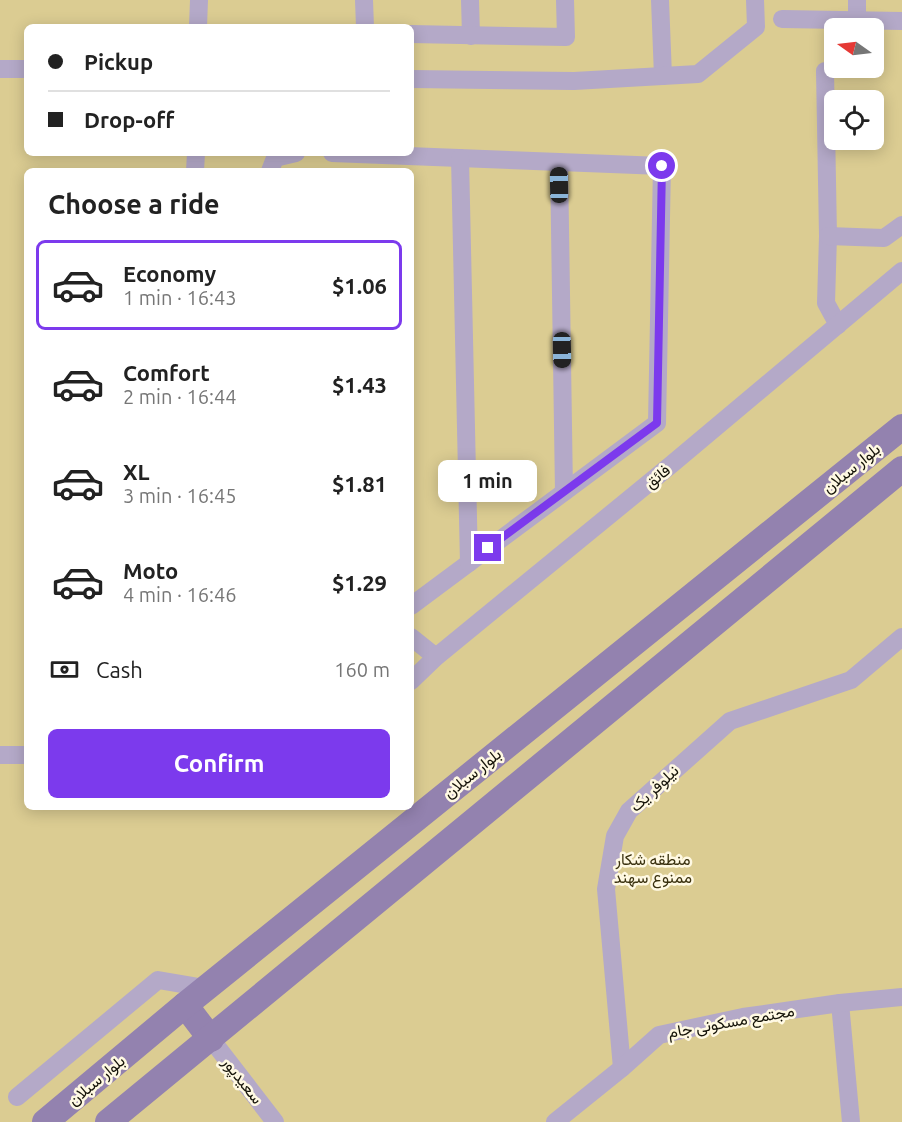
<!DOCTYPE html>
<html lang="en">
<head>
<meta charset="utf-8">
<style>
	:root { --surface:#fff; --page:#f6f6f6; --text:#222; --muted:#767676; --line:#e0e0e0; --accent:#7c3aed }
	body { margin:0; font-family:Ubuntu,Vazirmatn,sans-serif; background:var(--page); color:var(--text); height:100vh; display:flex; flex-direction:column; font-size:22px; white-space:nowrap }
	* { box-sizing:border-box; margin:0 }
	p { font-size:20px; color:var(--muted) }
	.icon { flex:none; width:33px; height:33px; fill:none; stroke:currentColor; stroke-width:2; stroke-linecap:round; stroke-linejoin:round }
	.map { position:relative; flex:1; overflow:hidden }
	.drawer { position:absolute; left:24px; top:168px; width:390px; height:642px; display:flex; flex-direction:column; background:var(--surface); border-radius:9px; box-shadow:0 3px 15px #0003 }
	.drawer>* { flex:none }
	.banner { position:absolute; left:24px; top:24px; width:390px; height:132px; border-radius:9px; box-shadow:0 3px 15px #0003; display:grid; align-content:center; height:132px; padding:0 24px; background:var(--surface) }
	.needle { width:39px; rotate:284deg }
	.controls { position:absolute; left:824px; top:18px; display:grid; gap:12px }
	.controls a { display:grid; place-items:center; width:60px; height:60px; border-radius:9px; background:var(--surface); box-shadow:0 3px 15px #0003; font-size:30px }
	.end { position:absolute; width:27px; height:27px; margin:-14px; border:8px solid #7c3aed; background:#fff; box-shadow:0 0 0 3px #fff }
	.from { border-radius:50% }
	.bubble { position:absolute; height:42px; border-radius:9px; background:var(--surface); box-shadow:0 3px 15px #0003; font-size:20px; font-weight:700; line-height:42px; text-align:center }
	.car { position:absolute; width:18px; height:36px; margin:-18px -9px; border-radius:8px; box-shadow:0 0 4px 2px #0007; background:linear-gradient(#222 24%,#8ab4d8 0 40%,#222 0 76%,#8ab4d8 0 86%,#222 0) }
	.banner b { display:flex; align-items:center; gap:21px; height:57px; font-size:22px }
	.banner b+b { border-top:2px solid var(--line) }
	.banner i { width:15px; height:15px; background:var(--text) }
	ul { padding:0; list-style:none }
	li { display:flex; align-items:center; gap:18px; height:90px; margin:0 12px 9px; padding:0 12px; border:3px solid transparent; border-radius:9px }
	li div { flex:1 }
	li b { display:block; font-size:22px }
	li em { font-style:normal; font-weight:700 }
	li.current { border-color:var(--accent) }
	li>.icon { width:54px; height:54px; stroke-width:1.5 }
	h2 { padding:0 24px; font-size:27px; line-height:72px }
	.pay { display:flex; align-items:center; gap:15px; height:66px; padding:0 24px; font-size:22px }
	.pay p { margin-inline-start:auto }
	.cta { display:flex; gap:12px; margin-top:auto; padding:12px 24px }
	.cta a { flex:1; height:69px; border-radius:9px; background:var(--accent); color:#fff; font-size:24px; font-weight:700; line-height:69px; text-align:center }
	.map>svg:first-child { display:block }
	.green { fill:#dbcc92; fill-rule:evenodd }
	.lines { fill:none; stroke-linecap:round; stroke-linejoin:round }
	.street { stroke:#b4a9c8; stroke-width:18 }
	.secondary { stroke:#9382af; stroke-width:26 }
	.route { stroke:#7c3aed; stroke-width:8 }
	.labels { text-anchor:middle; stroke-width:5; stroke-linejoin:round; paint-order:stroke }
	.street-label { font-size:16px; fill:#141208; stroke:#fff9e3 }
	.park-label { font-size:16px; fill:#3a310f; stroke:#fff9e3 }
</style>
</head>
<body>
<div class="map">
<svg width="902" height="1122" viewBox="0 0 902 1122">
	<rect width="100%" height="100%" fill="#fff9e3"/>
	<path class="green" d="M 0,0 L 902,0 L 902,1122 L 0,1122 ZM 27,27 L 411,27 L 411,153 L 27,153 ZM 834,28 L 873,28 L 873,68 L 834,68 ZM 834,100 L 873,100 L 873,140 L 834,140 ZM 27,171 L 411,171 L 411,807 L 27,807 Z"/>
	<g class="lines">
		<g class="street">
			<path d="M 364,0 L 365,27"/>
			<path d="M 470,0 L 471,36"/>
			<path d="M 660,0 L 663,76"/>
			<path d="M 857,0 L 857,20"/>
			<path d="M 782,19 L 902,21"/>
			<path d="M 198,27 L 199,0"/>
			<path d="M 411,34 L 566,37 L 565,0"/>
			<path d="M 0,69 L 27,69"/>
			<path d="M 825,71 L 828,236 L 826,303 L 838,325"/>
			<path d="M 411,79 L 574,81 L 698,74 L 756,27 L 755,0"/>
			<path d="M 332,153 L 662,166 L 657,423 L 411,606"/>
			<path d="M 460,158 L 469,563"/>
			<path d="M 559,162 L 564,492"/>
			<path d="M 195,171 L 196,153"/>
			<path d="M 270,171 L 275,158 L 296,153"/>
			<path d="M 828,236 L 884,238 L 902,225"/>
			<path d="M 411,637 L 436,657"/>
			<path d="M 411,681 L 436,657 L 672,464 L 902,271"/>
			<path d="M 0,755 L 27,755"/>
			<path d="M 840,1003 L 851,1122"/>
			<path d="M 211,1039 L 275,1122"/>
			<path d="M 622,1068 L 606,889 L 615,836 L 629,811 L 730,721 L 851,680 L 902,637"/>
			<path d="M 17,1097 L 158,980 L 205,988"/>
			<path d="M 555,1122 L 622,1068 L 659,1035 L 743,1017 L 840,1003 L 902,997"/>
		</g>
		<g class="secondary">
			<path d="M 185,1005 L 211,1039"/>
			<path d="M 45,1122 L 185,1005 L 902,427"/>
			<path d="M 108,1122 L 902,469"/>
		</g>
	</g>
	<g class="lines">
		<path class="route" d="M 488,548 L 657,423 L 662,166"/>
	</g>
	<g class="labels">
		<g class="street-label">
			<text transform="translate(851 468) rotate(-39)" y="6">بلوار سبلان</text>
			<text transform="translate(657 476) rotate(-39)" y="6">فائق</text>
			<text transform="translate(472 773) rotate(-39)" y="6">بلوار سبلان</text>
			<text transform="translate(654 788) rotate(-43)" y="6">نیلوفر یک</text>
			<text transform="translate(731 1021) rotate(-10)" y="6">مجتمع مسکونی جام</text>
			<text transform="translate(96 1080) rotate(-40)" y="6">بلوار سبلان</text>
			<text transform="translate(243 1080) rotate(52)" y="6">سعیدپور</text>
		</g>
		<g class="park-label">
			<text x="653" y="865">منطقه شکار<tspan x="653" dy="18">ممنوع سهند</tspan></text>
		</g>
	</g>
</svg>
<div class="controls">
<a><svg class="needle" viewBox="-14 -14 28 28"><path d="M0-13l5 13h-10z" fill="#e53935"/><path d="M0 13l5-13h-10z" fill="#767676"/></svg></a>
<a><svg class="icon" aria-label="locate" viewBox="0 0 24 24"><circle cx="12" cy="12" r="6"/><path d="M12 2v4M12 18v4M2 12h4M18 12h4"/></svg></a>
</div>
<i class="end from" style="left:662px;top:166px"></i>
<i class="end" style="left:488px;top:548px"></i>
<div class="bubble" style="left:438px;top:460px;width:99px">1 min</div>
<i class="car" style="left:559px;top:185px;rotate:359deg"></i>
<i class="car" style="left:562px;top:350px;rotate:179deg"></i>
<div class="banner">
<b><i class="from"></i>Pickup</b>
<b><i></i>Drop-off</b>
</div>
<section class="drawer">
<h2>Choose a ride</h2>
<ul>
<li class="current"><svg class="icon" aria-label="car" viewBox="0 0 24 24"><path d="M5 17H2v-5l4-1 3-4h7l3 4 3 1v5h-3M9 17h6M6 11h13"/><circle cx="7" cy="17" r="2"/><circle cx="17" cy="17" r="2"/></svg><div><b>Economy</b><p>1 min · 16:43</p></div><em>$1.06</em></li>
<li><svg class="icon" aria-label="car" viewBox="0 0 24 24"><path d="M5 17H2v-5l4-1 3-4h7l3 4 3 1v5h-3M9 17h6M6 11h13"/><circle cx="7" cy="17" r="2"/><circle cx="17" cy="17" r="2"/></svg><div><b>Comfort</b><p>2 min · 16:44</p></div><em>$1.43</em></li>
<li><svg class="icon" aria-label="car" viewBox="0 0 24 24"><path d="M5 17H2v-5l4-1 3-4h7l3 4 3 1v5h-3M9 17h6M6 11h13"/><circle cx="7" cy="17" r="2"/><circle cx="17" cy="17" r="2"/></svg><div><b>XL</b><p>3 min · 16:45</p></div><em>$1.81</em></li>
<li><svg class="icon" aria-label="car" viewBox="0 0 24 24"><path d="M5 17H2v-5l4-1 3-4h7l3 4 3 1v5h-3M9 17h6M6 11h13"/><circle cx="7" cy="17" r="2"/><circle cx="17" cy="17" r="2"/></svg><div><b>Moto</b><p>4 min · 16:46</p></div><em>$1.29</em></li>
</ul>
<div class="pay"><svg class="icon" aria-label="cash" viewBox="0 0 24 24"><path d="M3 7h18v10H3z"/><circle cx="12" cy="12" r="2"/></svg>Cash<p>160 m</p></div>
<div class="cta"><a>Confirm</a></div>
</section>
</div>
</body>
</html>
